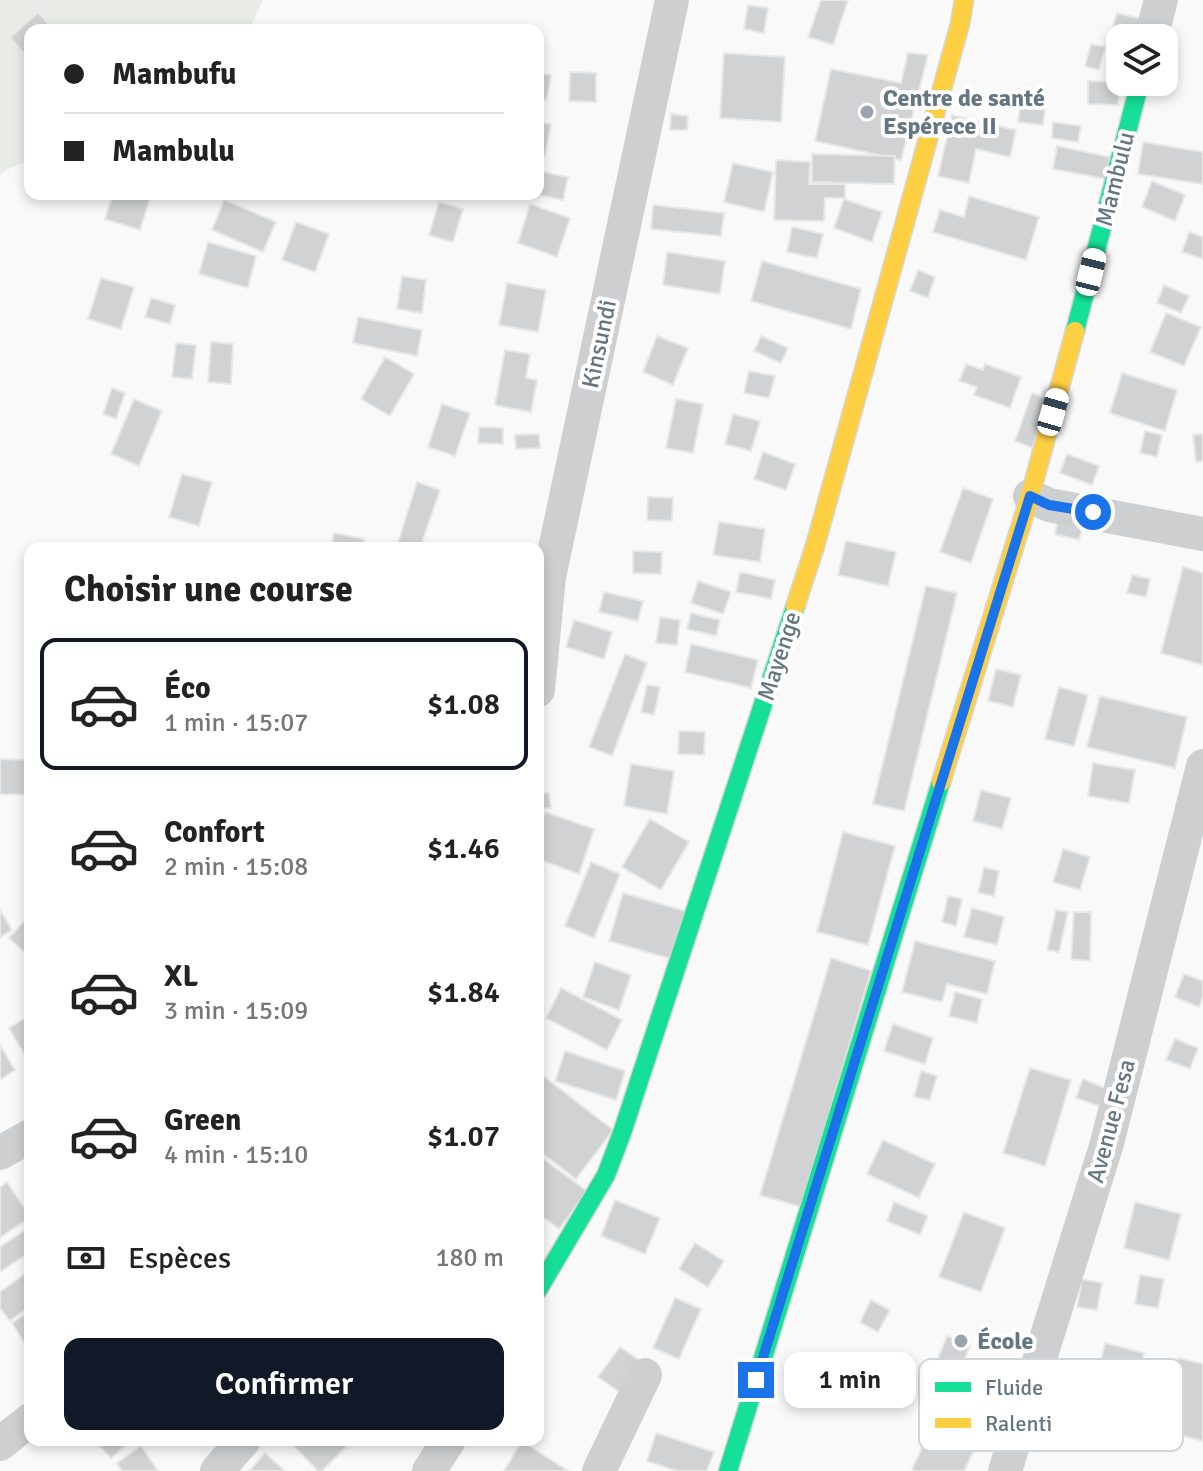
<!DOCTYPE html>
<html lang="fr">
<head>
<meta charset="utf-8">
<style>
	:root { --surface:#fff; --page:#f2f2f2; --text:#222; --muted:#767676; --line:#e0e0e0; --accent:#111827 }
	body { margin:0; font-family:Signika,sans-serif; background:var(--page); color:var(--text); height:100vh; display:flex; flex-direction:column; font-size:30px; white-space:nowrap }
	* { box-sizing:border-box; margin:0 }
	p { font-size:26px; color:var(--muted) }
	.icon { flex:none; width:44px; height:44px; fill:none; stroke:currentColor; stroke-width:2; stroke-linecap:round; stroke-linejoin:round }
	.map { position:relative; flex:1; overflow:hidden }
	.details { position:absolute; left:24px; top:542px; width:520px; height:904px; display:flex; flex-direction:column; background:var(--surface); border-radius:16px; box-shadow:0 4px 12px #0003 }
	.details>* { flex:none }
	.top-card { position:absolute; left:24px; top:24px; width:520px; height:176px; border-radius:16px; box-shadow:0 4px 12px #0003; display:grid; align-content:center; height:176px; padding:0 40px; background:var(--surface) }
	.tools { position:absolute; left:1106px; top:24px; display:grid; gap:16px }
	.tools a { display:grid; place-items:center; width:72px; height:72px; border-radius:16px; background:var(--surface); box-shadow:0 4px 12px #0003; font-size:40px }
	.end { position:absolute; width:36px; height:36px; margin:-18px; border:10px solid #1a73e8; background:#fff; box-shadow:0 0 0 4px #fff }
	.from { border-radius:50% }
	.bubble { position:absolute; height:56px; border-radius:16px; background:var(--surface); box-shadow:0 4px 12px #0003; font-size:26px; font-weight:600; line-height:56px; text-align:center }
	.car { position:absolute; width:24px; height:48px; margin:-24px -12px; border-radius:10px; box-shadow:0 0 6px 2px #0007; background:linear-gradient(#fff 24%,#345 0 40%,#fff 0 76%,#345 0 86%,#fff 0) }
	.top-card b { display:flex; align-items:center; gap:28px; height:76px; font-size:30px }
	.top-card b+b { border-top:2px solid var(--line) }
	.top-card i { width:20px; height:20px; background:var(--text) }
	ul { padding:0; list-style:none }
	li { display:flex; align-items:center; gap:24px; height:132px; margin:0 16px 12px; padding:0 24px; border:4px solid transparent; border-radius:16px }
	li div { flex:1 }
	li b { display:block; font-size:30px }
	li em { font-style:normal; font-weight:600 }
	li.current { border-color:var(--accent) }
	li>.icon { width:72px; height:72px; stroke-width:1.5 }
	h2 { padding:0 40px; font-size:36px; line-height:96px }
	.pay { display:flex; align-items:center; gap:20px; height:88px; padding:0 40px; font-size:30px }
	.pay p { margin-inline-start:auto }
	.button { display:flex; gap:16px; margin-top:auto; padding:16px 40px }
	.button a { flex:1; height:92px; border-radius:16px; background:var(--accent); color:#fff; font-size:32px; font-weight:600; line-height:92px; text-align:center }
	.map>svg:first-child { display:block }
	.green { fill:#e8ebe6 }
	.building { fill:#d0d2d3; stroke:#e8e8e8; stroke-width:2 }
	.lines { fill:none; stroke-linecap:round; stroke-linejoin:round }
	.fast-casing { stroke:#d5d6d7; stroke-width:21 }
	.slow-casing { stroke:#d5d6d7; stroke-width:21 }
	.street { stroke:#cecfd0; stroke-width:34 }
	.fast { stroke:#16e098; stroke-width:18 }
	.slow { stroke:#ffcf43; stroke-width:18 }
	.route { stroke:#1a73e8; stroke-width:10 }
	.poi-dot { fill:#99a4ac; stroke:#fff; stroke-width:3 }
	.labels { text-anchor:middle; stroke-width:8; stroke-linejoin:round; paint-order:stroke }
	.poi-label { font-size:24px; font-weight:bold; fill:#657683; stroke:#fff; text-anchor:start }
	.street-label { font-size:24px; fill:#657683; stroke:#fff }
	.key { fill:#fff; stroke:#d1d6da; stroke-width:2 }
	.key-label { font-size:22px; fill:#657683 }
</style>
</head>
<body>
<div class="map">
<svg width="1203" height="1471" viewBox="0 0 1203 1471">
	<rect width="100%" height="100%" fill="#f9f9f9"/>
	<path class="green" d="M 0,0 L 263,0 L 249,30 L 30,30 L 30,160 L 6,170 L 0,175 Z"/>
	<g class="building">
		<path d="M 821,0 L 848,0 L 833,45 L 808,37 Z"/>
		<path d="M 748,5 L 768,8 L 764,33 L 744,29 Z"/>
		<path d="M 38,12 L 54,30 L 30,30 L 30,60 L 10,38 Z"/>
		<path d="M 1117,13 L 1141,19 L 1136,38 L 1120,38 L 1120,44 L 1109,41 Z"/>
		<path d="M 1091,44 L 1105,47 L 1099,70 L 1085,66 Z"/>
		<path d="M 724,53 L 785,57 L 781,122 L 720,118 Z"/>
		<path d="M 908,53 L 928,55 L 901,160 L 815,141 L 831,69 L 901,83 Z"/>
		<path d="M 570,72 L 596,73 L 596,102 L 569,101 Z"/>
		<path d="M 538,73 L 551,75 L 547,100 L 538,98 Z"/>
		<path d="M 1088,81 L 1119,82 L 1118,105 L 1088,104 Z"/>
		<path d="M 1022,92 L 1047,96 L 1043,125 L 1018,122 Z"/>
		<path d="M 671,114 L 688,116 L 687,130 L 670,130 Z"/>
		<path d="M 952,115 L 1016,130 L 1010,157 L 976,149 L 969,183 L 938,176 Z"/>
		<path d="M 538,122 L 551,124 L 545,156 L 538,155 Z"/>
		<path d="M 1053,122 L 1081,126 L 1078,142 L 1052,138 Z"/>
		<path d="M 1143,142 L 1203,152 L 1203,184 L 1138,174 Z"/>
		<path d="M 1057,146 L 1110,157 L 1106,179 L 1053,169 Z"/>
		<path d="M 812,154 L 895,156 L 894,184 L 812,182 Z"/>
		<path d="M 776,160 L 810,162 L 809,184 L 845,184 L 845,198 L 825,198 L 824,221 L 774,220 Z"/>
		<path d="M 733,163 L 773,172 L 764,212 L 724,202 Z"/>
		<path d="M 538,171 L 568,177 L 563,200 L 535,194 L 538,194 Z"/>
		<path d="M 1152,181 L 1185,195 L 1175,221 L 1142,207 Z"/>
		<path d="M 113,194 L 139,194 L 150,198 L 140,230 L 105,219 Z"/>
		<path d="M 969,196 L 1039,217 L 1026,260 L 933,232 L 940,210 L 964,217 Z"/>
		<path d="M 844,199 L 882,212 L 872,242 L 834,228 Z"/>
		<path d="M 224,200 L 276,222 L 263,252 L 212,230 Z"/>
		<path d="M 439,202 L 463,209 L 453,242 L 429,235 Z"/>
		<path d="M 530,204 L 570,218 L 557,257 L 518,243 Z"/>
		<path d="M 653,205 L 724,213 L 721,236 L 651,229 Z"/>
		<path d="M 296,222 L 329,234 L 315,272 L 282,260 Z"/>
		<path d="M 792,227 L 823,234 L 817,258 L 787,252 Z"/>
		<path d="M 1189,232 L 1203,237 L 1203,259 L 1182,252 Z"/>
		<path d="M 208,242 L 256,256 L 248,288 L 199,274 Z"/>
		<path d="M 667,252 L 725,261 L 720,294 L 663,285 Z"/>
		<path d="M 762,261 L 861,289 L 851,329 L 751,301 Z"/>
		<path d="M 918,270 L 935,277 L 928,298 L 910,291 Z"/>
		<path d="M 402,276 L 426,280 L 422,313 L 397,309 Z"/>
		<path d="M 101,278 L 134,287 L 121,329 L 88,319 Z"/>
		<path d="M 507,283 L 546,290 L 538,332 L 499,325 Z"/>
		<path d="M 1164,285 L 1189,296 L 1181,313 L 1157,303 Z"/>
		<path d="M 151,298 L 175,305 L 170,324 L 145,317 Z"/>
		<path d="M 1166,313 L 1201,327 L 1184,366 L 1150,352 Z"/>
		<path d="M 358,317 L 422,330 L 417,356 L 353,343 Z"/>
		<path d="M 657,336 L 688,348 L 673,385 L 643,372 Z"/>
		<path d="M 761,336 L 788,348 L 781,363 L 754,351 Z"/>
		<path d="M 211,342 L 233,344 L 231,384 L 208,382 Z"/>
		<path d="M 176,343 L 196,345 L 192,379 L 172,377 Z"/>
		<path d="M 505,350 L 530,354 L 526,378 L 537,380 L 531,412 L 495,405 Z"/>
		<path d="M 385,357 L 414,374 L 390,416 L 361,399 Z"/>
		<path d="M 966,364 L 983,370 L 985,364 L 1021,377 L 1010,408 L 974,395 L 977,387 L 959,381 Z"/>
		<path d="M 749,371 L 775,376 L 769,398 L 744,393 Z"/>
		<path d="M 1122,373 L 1177,390 L 1165,431 L 1110,413 Z"/>
		<path d="M 112,388 L 125,393 L 116,419 L 103,414 Z"/>
		<path d="M 1032,393 L 1049,400 L 1032,448 L 1015,441 Z"/>
		<path d="M 134,399 L 162,411 L 139,466 L 111,454 Z"/>
		<path d="M 676,399 L 703,404 L 693,453 L 666,448 Z"/>
		<path d="M 442,404 L 470,413 L 455,456 L 428,447 Z"/>
		<path d="M 733,414 L 760,421 L 751,451 L 725,444 Z"/>
		<path d="M 479,427 L 503,428 L 503,444 L 478,443 Z"/>
		<path d="M 1145,431 L 1162,435 L 1157,457 L 1140,453 Z"/>
		<path d="M 539,434 L 540,448 L 516,449 L 515,435 Z"/>
		<path d="M 1203,434 L 1203,461 L 1196,462 L 1193,435 Z"/>
		<path d="M 763,452 L 795,464 L 786,490 L 754,479 Z"/>
		<path d="M 1067,454 L 1099,466 L 1092,485 L 1060,473 Z"/>
		<path d="M 182,474 L 212,482 L 199,526 L 169,517 Z"/>
		<path d="M 417,482 L 440,490 L 420,548 L 414,548 L 398,543 Z"/>
		<path d="M 963,488 L 993,499 L 971,563 L 940,552 Z"/>
		<path d="M 648,497 L 673,498 L 672,521 L 647,520 Z"/>
		<path d="M 1058,518 L 1083,525 L 1079,540 L 1055,534 Z"/>
		<path d="M 719,522 L 765,529 L 760,562 L 713,555 Z"/>
		<path d="M 334,533 L 364,539 L 362,548 L 331,548 Z"/>
		<path d="M 846,541 L 896,552 L 888,586 L 838,575 Z"/>
		<path d="M 633,551 L 662,552 L 661,574 L 633,573 Z"/>
		<path d="M 1183,567 L 1203,573 L 1203,665 L 1161,653 Z"/>
		<path d="M 740,572 L 775,580 L 771,599 L 736,592 Z"/>
		<path d="M 1132,575 L 1150,579 L 1146,597 L 1127,593 Z"/>
		<path d="M 698,581 L 731,592 L 723,614 L 691,603 Z"/>
		<path d="M 926,586 L 957,593 L 904,811 L 873,804 Z"/>
		<path d="M 604,592 L 643,601 L 638,621 L 599,612 Z"/>
		<path d="M 691,613 L 720,620 L 716,636 L 687,629 Z"/>
		<path d="M 660,617 L 680,620 L 677,645 L 656,643 Z"/>
		<path d="M 574,620 L 612,632 L 604,659 L 566,647 Z"/>
		<path d="M 691,644 L 758,660 L 751,688 L 685,672 Z"/>
		<path d="M 625,654 L 647,663 L 612,756 L 589,747 Z"/>
		<path d="M 996,669 L 1021,675 L 1013,707 L 988,701 Z"/>
		<path d="M 647,685 L 660,687 L 654,715 L 641,712 Z"/>
		<path d="M 1059,687 L 1088,695 L 1074,746 L 1045,739 Z"/>
		<path d="M 1100,696 L 1187,717 L 1175,768 L 1087,747 Z"/>
		<path d="M 679,731 L 705,732 L 704,755 L 678,754 Z"/>
		<path d="M 0,759 L 30,760 L 30,795 L 0,794 Z"/>
		<path d="M 1093,763 L 1135,770 L 1129,803 L 1088,796 Z"/>
		<path d="M 631,764 L 674,771 L 667,814 L 624,806 Z"/>
		<path d="M 981,790 L 1011,798 L 1002,829 L 973,821 Z"/>
		<path d="M 538,793 L 549,793 L 551,808 L 538,809 Z"/>
		<path d="M 545,812 L 594,829 L 579,874 L 538,859 L 538,833 Z"/>
		<path d="M 650,819 L 689,842 L 661,890 L 622,867 Z"/>
		<path d="M 843,832 L 895,846 L 868,945 L 817,932 Z"/>
		<path d="M 1063,849 L 1090,857 L 1080,890 L 1053,882 Z"/>
		<path d="M 591,862 L 620,874 L 594,938 L 565,926 Z"/>
		<path d="M 984,867 L 999,871 L 994,896 L 978,893 Z"/>
		<path d="M 623,893 L 692,913 L 678,961 L 609,941 Z"/>
		<path d="M 948,896 L 962,899 L 956,926 L 942,922 Z"/>
		<path d="M 972,908 L 1004,917 L 997,945 L 964,937 Z"/>
		<path d="M 0,910 L 12,930 L 0,937 Z"/>
		<path d="M 1056,910 L 1068,912 L 1059,952 L 1047,950 Z"/>
		<path d="M 1074,912 L 1091,912 L 1090,961 L 1071,959 Z"/>
		<path d="M 30,915 L 30,957 L 9,938 Z"/>
		<path d="M 915,941 L 995,961 L 987,994 L 947,984 L 942,1002 L 902,992 Z"/>
		<path d="M 831,958 L 871,971 L 801,1207 L 760,1195 Z"/>
		<path d="M 595,962 L 631,975 L 619,1010 L 583,997 Z"/>
		<path d="M 1184,974 L 1203,981 L 1203,996 L 1199,1007 L 1175,997 Z"/>
		<path d="M 561,988 L 622,1020 L 607,1050 L 546,1018 Z"/>
		<path d="M 955,992 L 982,999 L 977,1023 L 949,1016 Z"/>
		<path d="M 30,1015 L 30,1064 L 9,1028 Z"/>
		<path d="M 893,1024 L 933,1038 L 925,1064 L 884,1051 Z"/>
		<path d="M 1175,1039 L 1198,1048 L 1190,1069 L 1166,1060 Z"/>
		<path d="M 0,1045 L 15,1070 L 0,1080 Z"/>
		<path d="M 565,1051 L 625,1071 L 616,1100 L 555,1081 Z"/>
		<path d="M 1030,1068 L 1071,1080 L 1045,1166 L 1003,1153 Z"/>
		<path d="M 921,1071 L 937,1076 L 930,1100 L 914,1097 Z"/>
		<path d="M 542,1075 L 613,1130 L 576,1179 L 538,1150 L 538,1080 Z"/>
		<path d="M 1083,1079 L 1107,1089 L 1099,1106 L 1076,1098 Z"/>
		<path d="M 883,1140 L 935,1164 L 919,1198 L 867,1174 Z"/>
		<path d="M 538,1155 L 587,1191 L 559,1229 L 538,1213 Z"/>
		<path d="M 7,1182 L 30,1217 L 0,1238 L 0,1188 Z"/>
		<path d="M 615,1200 L 660,1218 L 645,1254 L 601,1236 Z"/>
		<path d="M 894,1202 L 928,1216 L 920,1235 L 887,1221 Z"/>
		<path d="M 1135,1202 L 1181,1214 L 1169,1260 L 1124,1248 Z"/>
		<path d="M 964,1212 L 1005,1228 L 981,1292 L 939,1277 Z"/>
		<path d="M 30,1227 L 30,1252 L 0,1272 L 0,1247 Z"/>
		<path d="M 695,1243 L 724,1261 L 708,1287 L 679,1269 Z"/>
		<path d="M 30,1270 L 30,1306 L 10,1321 L 0,1308 L 0,1292 Z"/>
		<path d="M 1140,1275 L 1164,1279 L 1158,1308 L 1135,1304 Z"/>
		<path d="M 1082,1279 L 1102,1283 L 1097,1310 L 1077,1307 Z"/>
		<path d="M 675,1298 L 701,1309 L 679,1359 L 653,1348 Z"/>
		<path d="M 871,1300 L 890,1310 L 878,1332 L 860,1322 Z"/>
		<path d="M 30,1311 L 30,1349 L 29,1350 L 12,1323 Z"/>
		<path d="M 947,1336 L 970,1345 L 959,1375 L 935,1366 Z"/>
		<path d="M 1105,1343 L 1144,1353 L 1134,1396 L 1095,1387 Z"/>
		<path d="M 620,1347 L 649,1367 L 628,1398 L 598,1377 Z"/>
		<path d="M 1178,1358 L 1203,1364 L 1203,1441 L 1160,1430 Z"/>
		<path d="M 846,1366 L 879,1379 L 870,1403 L 837,1390 Z"/>
		<path d="M 944,1402 L 987,1424 L 964,1471 L 915,1471 L 912,1469 Z"/>
		<path d="M 656,1433 L 714,1452 L 707,1471 L 677,1471 L 647,1461 Z"/>
		<path d="M 100,1440 L 132,1440 L 111,1458 L 97,1443 Z"/>
		<path d="M 288,1440 L 350,1440 L 352,1441 L 322,1471 L 318,1471 Z"/>
		<path d="M 522,1441 L 568,1471 L 504,1471 Z"/>
		<path d="M 141,1446 L 158,1471 L 122,1471 L 117,1463 Z"/>
		<path d="M 265,1453 L 285,1471 L 249,1471 Z"/>
	</g>
	<g class="lines">
		<g class="fast-casing">
			<g id="fast">
				<path d="M 1075,331 L 1140,82"/>
				<path d="M 538,1290 L 606,1175 L 622,1133 L 795,607"/>
				<path d="M 728,1471 L 941,782"/>
			</g>
		</g>
		<g class="slow-casing">
			<g id="slow">
				<path d="M 795,607 L 815,546 L 960,24 L 964,0"/>
				<path d="M 941,782 L 1030,496 L 1075,331"/>
			</g>
		</g>
		<g class="street">
			<path d="M 1151,38 L 1161,0"/>
			<path d="M 1030,496 L 1049,505 L 1203,534"/>
			<path d="M 538,690 L 549,577 L 672,0"/>
			<path d="M 0,1153 L 30,1136"/>
			<path d="M 0,1444 L 30,1420"/>
			<path d="M 217,1471 L 244,1440"/>
			<path d="M 429,1471 L 449,1440"/>
			<path d="M 599,1471 L 645,1375"/>
			<path d="M 1005,1471 L 1107,1143 L 1203,766"/>
		</g>
		<use href="#fast" class="fast"/>
		<use href="#slow" class="slow"/>
	</g>
	<g class="lines">
		<path class="route" d="M 756,1380 L 1030,496 L 1049,505 L 1093,512"/>
	</g>
	<g class="poi-dot">
		<circle cx="867" cy="112" r="8"/>
		<circle cx="961" cy="1341" r="8"/>
	</g>
	<g class="labels">
		<g class="poi-label">
			<text x="883" y="106">Centre de santé<tspan x="883" dy="28">Espérece II</tspan></text>
			<text x="977" y="1349">École</text>
		</g>
		<g class="street-label">
			<text transform="translate(1115 179) rotate(-76)" y="8">Mambulu</text>
			<text transform="translate(599 344) rotate(-78)" y="8">Kinsundi</text>
			<text transform="translate(779 656) rotate(-72)" y="8">Mayenge</text>
			<text transform="translate(1111 1121) rotate(-75)" y="8">Avenue Fesa</text>
		</g>
	</g>
	<rect x="919" y="1359" width="264" height="92" rx="12" class="key"/>
	<rect x="935" y="1382" width="36" height="10" fill="#16e098"/>
	<rect x="935" y="1418" width="36" height="10" fill="#ffcf43"/>
	<g class="key-label">
		<text x="985" y="1395">Fluide</text>
		<text x="985" y="1431">Ralenti</text>
	</g>
</svg>
<div class="tools">
<a><svg class="icon" aria-label="layers" viewBox="0 0 24 24"><path d="M12 4l9 5-9 5-9-5zM3 14l9 5 9-5"/></svg></a>
</div>
<i class="end from" style="left:1093px;top:512px"></i>
<i class="end" style="left:756px;top:1380px"></i>
<div class="bubble" style="left:784px;top:1352px;width:132px">1 min</div>
<i class="car" style="left:1091px;top:272px;rotate:14deg"></i>
<i class="car" style="left:1053px;top:412px;rotate:16deg"></i>
<div class="top-card">
<b><i class="from"></i>Mambufu</b>
<b><i></i>Mambulu</b>
</div>
<section class="details">
<h2>Choisir une course</h2>
<ul>
<li class="current"><svg class="icon" aria-label="car" viewBox="0 0 24 24"><path d="M5 17H2v-5l4-1 3-4h7l3 4 3 1v5h-3M9 17h6M6 11h13"/><circle cx="7" cy="17" r="2"/><circle cx="17" cy="17" r="2"/></svg><div><b>Éco</b><p>1 min · 15:07</p></div><em>$1.08</em></li>
<li><svg class="icon" aria-label="car" viewBox="0 0 24 24"><path d="M5 17H2v-5l4-1 3-4h7l3 4 3 1v5h-3M9 17h6M6 11h13"/><circle cx="7" cy="17" r="2"/><circle cx="17" cy="17" r="2"/></svg><div><b>Confort</b><p>2 min · 15:08</p></div><em>$1.46</em></li>
<li><svg class="icon" aria-label="car" viewBox="0 0 24 24"><path d="M5 17H2v-5l4-1 3-4h7l3 4 3 1v5h-3M9 17h6M6 11h13"/><circle cx="7" cy="17" r="2"/><circle cx="17" cy="17" r="2"/></svg><div><b>XL</b><p>3 min · 15:09</p></div><em>$1.84</em></li>
<li><svg class="icon" aria-label="car" viewBox="0 0 24 24"><path d="M5 17H2v-5l4-1 3-4h7l3 4 3 1v5h-3M9 17h6M6 11h13"/><circle cx="7" cy="17" r="2"/><circle cx="17" cy="17" r="2"/></svg><div><b>Green</b><p>4 min · 15:10</p></div><em>$1.07</em></li>
</ul>
<div class="pay"><svg class="icon" aria-label="cash" viewBox="0 0 24 24"><path d="M3 7h18v10H3z"/><circle cx="12" cy="12" r="2"/></svg>Espèces<p>180 m</p></div>
<div class="button"><a>Confirmer</a></div>
</section>
</div>
</body>
</html>
